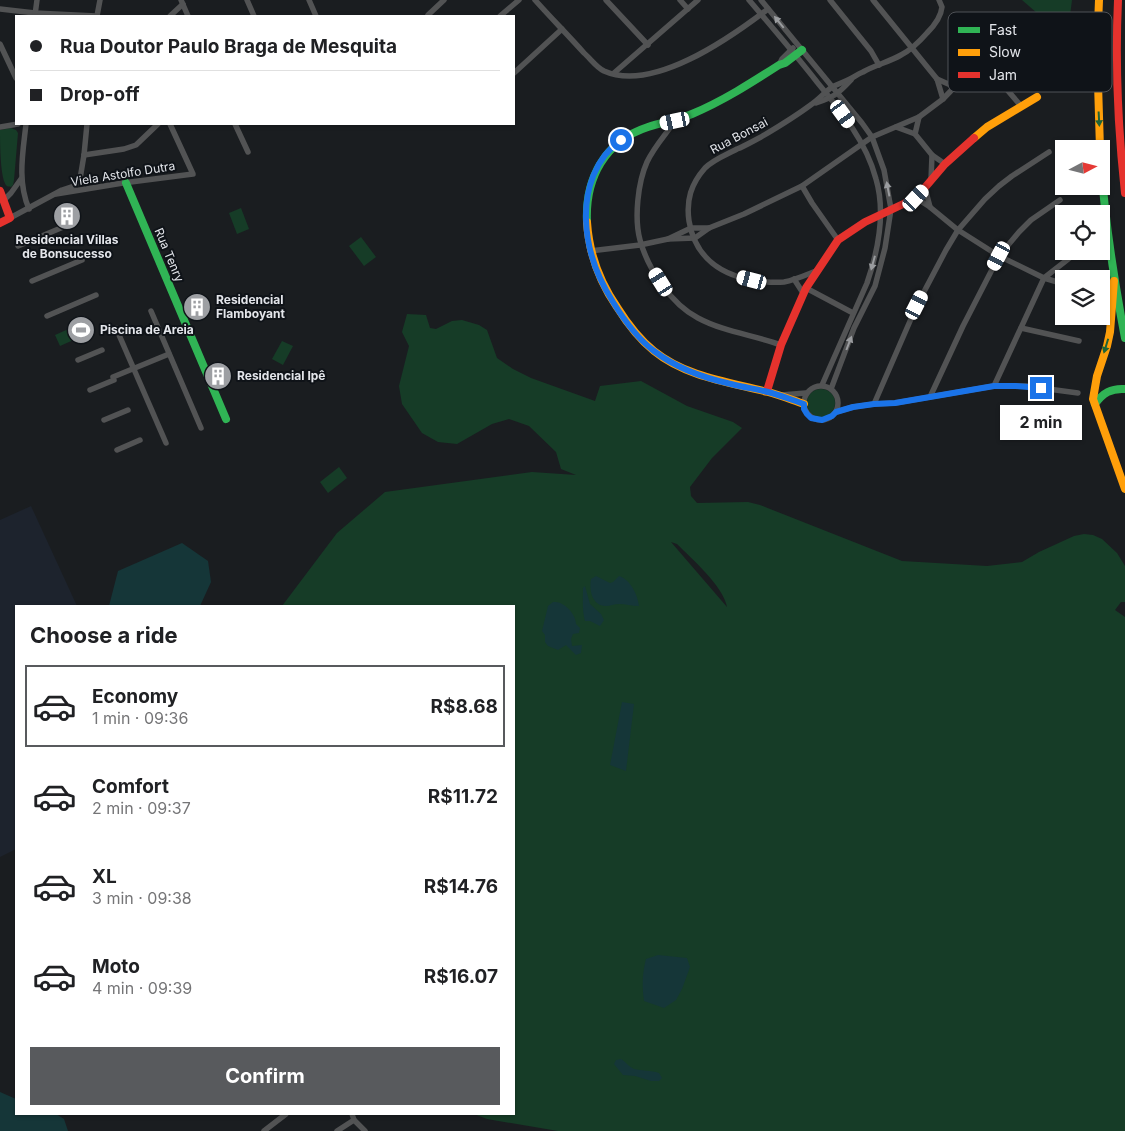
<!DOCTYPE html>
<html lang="en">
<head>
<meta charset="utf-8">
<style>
	:root { --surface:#fff; --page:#f6f6f6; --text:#202124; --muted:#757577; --line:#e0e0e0; --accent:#585a5d }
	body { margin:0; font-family:Inter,sans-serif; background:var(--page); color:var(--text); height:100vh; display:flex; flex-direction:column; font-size:19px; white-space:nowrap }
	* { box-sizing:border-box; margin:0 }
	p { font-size:16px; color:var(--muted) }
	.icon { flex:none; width:28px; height:28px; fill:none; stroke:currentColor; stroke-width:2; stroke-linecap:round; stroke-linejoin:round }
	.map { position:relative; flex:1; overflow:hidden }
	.side { position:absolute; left:15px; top:605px; width:500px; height:510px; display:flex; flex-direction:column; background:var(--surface); border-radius:0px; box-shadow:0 1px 4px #0004 }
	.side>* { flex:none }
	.top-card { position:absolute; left:15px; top:15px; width:500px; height:110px; border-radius:0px; box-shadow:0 1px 4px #0004; display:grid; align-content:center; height:110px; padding:0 15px; background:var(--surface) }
	.needle { width:32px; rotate:83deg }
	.controls { position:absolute; left:1055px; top:140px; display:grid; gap:10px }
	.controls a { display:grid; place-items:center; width:55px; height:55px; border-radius:0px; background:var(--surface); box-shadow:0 1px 4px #0004; font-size:25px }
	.end { position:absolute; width:22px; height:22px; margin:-11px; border:6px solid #1a73e8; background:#fff; box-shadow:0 0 0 2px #fff }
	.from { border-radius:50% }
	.bubble { position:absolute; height:35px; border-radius:0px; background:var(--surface); box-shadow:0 1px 4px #0004; font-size:16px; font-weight:700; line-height:35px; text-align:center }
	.car { position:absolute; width:15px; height:30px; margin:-15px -8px; border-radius:6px; box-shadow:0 0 4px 1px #0007; background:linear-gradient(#fff 24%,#345 0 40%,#fff 0 76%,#345 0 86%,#fff 0) }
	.top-card b { display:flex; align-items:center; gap:18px; height:48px; font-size:19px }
	.top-card b+b { border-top:1px solid var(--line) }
	.top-card i { width:12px; height:12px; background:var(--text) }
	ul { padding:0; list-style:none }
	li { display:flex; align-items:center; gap:15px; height:82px; margin:0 10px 8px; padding:0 5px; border:2px solid transparent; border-radius:0px }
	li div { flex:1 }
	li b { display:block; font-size:19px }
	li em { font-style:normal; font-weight:700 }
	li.on { border-color:var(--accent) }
	li>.icon { width:45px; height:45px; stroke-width:1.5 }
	h2 { padding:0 15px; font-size:22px; line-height:60px }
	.button { display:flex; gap:10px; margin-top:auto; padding:10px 15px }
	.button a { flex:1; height:58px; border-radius:0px; background:var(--accent); color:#fff; font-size:20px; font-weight:700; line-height:58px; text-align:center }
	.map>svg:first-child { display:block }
	.built { fill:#1d232d }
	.green { fill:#163c27; fill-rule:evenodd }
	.water { fill:#153638 }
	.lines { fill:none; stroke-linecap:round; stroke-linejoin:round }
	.street { stroke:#525354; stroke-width:5.5 }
	.fast { stroke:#30b455; stroke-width:8 }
	.slow { stroke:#ff9f0a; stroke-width:8 }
	.jam { stroke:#e5322d; stroke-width:8 }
	.oneway { fill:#9a9c9f }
	.oneway2 { fill:#206436 }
	.route { stroke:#1a73e8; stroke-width:6 }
	.labels { text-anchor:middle; stroke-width:4; stroke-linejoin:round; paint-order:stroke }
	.street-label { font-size:12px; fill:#e3e5ea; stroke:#0f1318 }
	.poi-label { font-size:12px; font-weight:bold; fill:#e3e5ea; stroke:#0f1318; text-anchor:start }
	.key { fill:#0f1318; stroke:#4f5257; stroke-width:1 }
	.key-label { font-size:14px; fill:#e3e5ea }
</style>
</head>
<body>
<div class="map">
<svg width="1125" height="1131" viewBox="0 0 1125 1131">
	<rect width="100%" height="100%" fill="#1a1d20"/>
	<path class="built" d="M 31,506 L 77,606 L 16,606 L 16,849 L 0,857 L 0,520 Z"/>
	<g class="green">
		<path d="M 1022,0 L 1072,0 L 1067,39 Z"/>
		<path d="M 11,128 L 16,130 L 18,133 L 14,180 L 13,185 L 11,187 C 9,186 8,187 7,186 C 0,181 0,141 0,130 Z"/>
		<path d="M 241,208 L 249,229 L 237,234 L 229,213 Z"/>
		<path d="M 361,237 L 376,257 L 364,266 L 349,246 Z"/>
		<path d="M 407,314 L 426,315 L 430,328 L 436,329 L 452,321 L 462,320 L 479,325 L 487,330 L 497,358 L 513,369 L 531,378 L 595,401 L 600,386 L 641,381 L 687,406 L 733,422 L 742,428 L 712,458 L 690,487 L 691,496 L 697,503 L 748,502 L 760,505 L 902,561 L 987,566 L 1022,562 L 1039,552 L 1074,536 L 1084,534 L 1093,535 L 1102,539 L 1117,553 L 1125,566 L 1125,602 L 1121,602 L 1115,610 L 1125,617 L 1125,1131 L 558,1131 L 487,1119 L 474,1114 L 514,1114 L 514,606 L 282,606 L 337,533 L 385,492 L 532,472 L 576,475 L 561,469 L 556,452 L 529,426 L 509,419 L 492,424 L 457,444 L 438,442 L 422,433 L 402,404 L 399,386 L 409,346 L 402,332 ZM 671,542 L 677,544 C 691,558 724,587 727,607 Z"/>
		<path d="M 73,327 L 78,338 L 60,346 L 55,335 Z"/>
		<path d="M 282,341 L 293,346 L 283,365 L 272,359 Z"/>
		<circle cx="821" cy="403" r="14"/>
		<path d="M 339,467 L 347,478 L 328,493 L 320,482 Z"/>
	</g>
	<g class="water">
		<path d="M 182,543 L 208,561 L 211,582 L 200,606 L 109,606 L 118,571 Z"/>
		<path d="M 596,576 L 610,583 L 613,582 L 619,576 C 630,579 638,595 639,606 C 632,606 625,604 619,604 C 614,604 610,606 606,606 C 592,606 589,590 591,579 Z"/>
		<path d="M 585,586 L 590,604 L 601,614 L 604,620 L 600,626 L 590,621 L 585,621 C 582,610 583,599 583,588 Z"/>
		<path d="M 553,602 C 556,602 559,602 562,604 C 569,607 576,617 576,624 L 580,628 L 579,633 L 573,634 L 571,639 L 572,646 L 582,645 L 581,653 L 576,655 L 566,645 L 558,650 L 548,646 L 545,642 L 545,635 L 542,631 L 548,606 Z"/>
		<path d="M 622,702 L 634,704 L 626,771 L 610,765 Z"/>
		<path d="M 658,955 L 687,958 L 690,967 L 682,989 L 676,1000 L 664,1008 L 644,1001 C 642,987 642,974 646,959 Z"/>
		<path d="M 621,1059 C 626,1062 629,1067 634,1069 C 641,1071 651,1070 659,1073 L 662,1078 L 659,1081 L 651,1081 L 635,1076 L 623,1075 L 614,1064 L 616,1060 Z"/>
		<path d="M 0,1092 L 16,1099 L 16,1114 L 56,1114 L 64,1119 L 68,1131 L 0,1131 Z"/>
	</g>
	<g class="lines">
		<g class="street">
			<path d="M 181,0 L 188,16"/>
			<path d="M 247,0 L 254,16"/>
			<path d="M 309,0 L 316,16"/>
			<path d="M 535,0 C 551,18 568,35 584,53 C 590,58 596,67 604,71 C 653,93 730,38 768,9"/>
			<path d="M 606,0 L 648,45"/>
			<path d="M 680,0 L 688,9"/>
			<path d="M 749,0 C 772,27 795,54 817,82 C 841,111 866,141 876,179 C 886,213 878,251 867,283 L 822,385"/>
			<path d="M 761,0 L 862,123 L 872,137 L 884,170 L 891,209 L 885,248 L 875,286 L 854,328 L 831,389"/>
			<path d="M 830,0 L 871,51 L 879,65"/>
			<path d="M 873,0 L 937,79 L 943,99"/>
			<path d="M 0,9 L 35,13 L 96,16"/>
			<path d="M 35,15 L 37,0"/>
			<path d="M 428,15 L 444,0"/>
			<path d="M 97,16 L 100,0"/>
			<path d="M 170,16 L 183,4"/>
			<path d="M 500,16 L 519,0"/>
			<path d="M 0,44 L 16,78"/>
			<path d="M 980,58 L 1021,106"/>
			<path d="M 779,65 L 782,59 L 793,48"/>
			<path d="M 514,73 L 562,29"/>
			<path d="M 614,73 L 698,0"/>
			<path d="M 937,79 L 955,87"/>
			<path d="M 816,103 C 834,97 838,94 851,80"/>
			<path d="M 675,121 C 666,134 654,147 647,162 C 638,182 634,218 640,240 C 648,269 671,304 698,318 C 724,332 754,335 781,345"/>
			<path d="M 26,124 C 23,152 17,181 29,209"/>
			<path d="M 235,124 L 248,152"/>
			<path d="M 0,127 L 18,124"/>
			<path d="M 896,127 L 915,134 L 932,155 L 945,164"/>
			<path d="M 915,134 L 919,117"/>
			<path d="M 84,155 L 124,149 L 136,145 L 158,124"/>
			<path d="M 931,180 L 932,155"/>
			<path d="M 802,186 L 812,203 L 838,240"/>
			<path d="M 925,188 L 930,207"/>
			<path d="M 56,194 L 123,183 L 193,174 L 170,124"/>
			<path d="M 916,198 L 930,207 L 958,230 L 999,256 L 1044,278 L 1064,284"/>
			<path d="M 4,200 L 11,193 L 21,179"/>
			<path d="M 10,218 L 62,190 L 74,186 L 77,183 L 80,179 L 84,155 L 87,124"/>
			<path d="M 668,239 L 695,238 L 709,228 L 744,214 L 802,186 L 872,137 L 919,117 L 943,99 L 969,72 L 980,58 L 996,31"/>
			<path d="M 18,246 L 68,225"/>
			<path d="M 590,251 L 640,245 L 668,239 L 691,228 L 709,228"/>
			<path d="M 816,271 C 806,275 795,280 784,282 C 775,283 766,282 758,281 C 722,276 695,258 689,221 C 686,200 691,184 705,168 C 714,159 726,155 737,149 C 745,146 753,141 761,137 C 778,127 796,116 812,104 C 819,99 825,92 832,87 C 838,84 844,82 850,79 C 854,77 858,74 863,72 C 875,65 889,62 901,55 C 911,50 920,41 927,33 C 934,26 941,17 942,7 L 939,0"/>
			<path d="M 794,279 L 803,293"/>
			<path d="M 32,281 L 82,260"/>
			<path d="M 806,288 L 853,313"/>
			<path d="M 151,311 L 201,428"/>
			<path d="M 47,316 L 96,295"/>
			<path d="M 116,328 L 166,443"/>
			<path d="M 1021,328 L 1079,341"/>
			<path d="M 78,360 L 102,350"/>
			<path d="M 113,377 L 169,354"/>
			<circle cx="821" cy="403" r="17"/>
			<path d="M 994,386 L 1044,278 L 1072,256"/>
			<path d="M 90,390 L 114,380"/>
			<path d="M 781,395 L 806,393"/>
			<path d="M 930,397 L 963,326 L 999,256 L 1019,232 L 1031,220 L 1060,200"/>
			<path d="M 874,404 L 917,305 L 946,250 L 958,230 L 985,199 L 999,186 L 1012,176 L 1049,152"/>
			<path d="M 836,412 L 853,407 L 874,404 L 895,403 L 994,386 L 1026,386 L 1078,393"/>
			<path d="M 104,420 L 128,410"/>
			<path d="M 117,450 L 140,440"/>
			<path d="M 352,1114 L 354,1120 L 365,1131"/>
			<path d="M 264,1131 L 286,1114"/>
			<path d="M 337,1131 L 354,1120"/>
		</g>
		<g class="fast">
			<path d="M 1101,164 C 1105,223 1114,280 1125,338"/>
			<path d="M 126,183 L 226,419"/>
			<path d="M 587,222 C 585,178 605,141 648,127 C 663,122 678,120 692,114 C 723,101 751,83 779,65 L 785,63 L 802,50"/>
			<path d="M 1095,404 C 1103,393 1111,388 1125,389"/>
		</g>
		<g class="slow">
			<path d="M 1099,0 L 1097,50 L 1100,149"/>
			<path d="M 974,138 L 987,127 L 1037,97"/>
			<path d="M 587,222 C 589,253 599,281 617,307 C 627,323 639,339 654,351 C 686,377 729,382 768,392 C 780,395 792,400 804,404"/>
			<path d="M 1114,281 L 1110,332 L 1107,346 L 1097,376 L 1093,399 L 1125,489"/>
		</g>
		<g class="jam">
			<path d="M 1118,0 C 1115,65 1118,129 1125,193"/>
			<path d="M 0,191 L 10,218 L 0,223"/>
			<path d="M 767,391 L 781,345 L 806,288 L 838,240 L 865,222 L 916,198 L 945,164 L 974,138"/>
		</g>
	</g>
	<defs><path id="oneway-solid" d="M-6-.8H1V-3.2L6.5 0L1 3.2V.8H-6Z" transform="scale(1.25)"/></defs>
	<g class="oneway">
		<use href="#oneway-solid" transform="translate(779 22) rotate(-129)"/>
		<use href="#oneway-solid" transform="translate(888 189) rotate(-101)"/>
		<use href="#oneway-solid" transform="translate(873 263) rotate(105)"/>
		<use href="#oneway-solid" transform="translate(849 343) rotate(-69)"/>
	</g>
	<g class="oneway2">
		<use href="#oneway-solid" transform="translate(1099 119) rotate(87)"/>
		<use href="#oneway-solid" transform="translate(1106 346) rotate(107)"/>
	</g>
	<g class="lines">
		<path class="route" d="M 621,140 C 595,158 585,190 586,220 C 587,250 597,277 613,302 C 624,320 638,339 654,351 C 676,368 704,378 731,384 C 743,387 755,389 768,392 C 780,395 792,400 804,404 L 804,409 L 807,414 L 811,418 L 822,420 L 832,416 L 836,412 L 853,407 L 874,404 L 895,403 L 994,386 L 1016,386 L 1041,388"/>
	</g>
	<defs>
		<g id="building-disc" transform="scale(1.4375)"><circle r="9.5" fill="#9d9fa3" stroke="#0f1318"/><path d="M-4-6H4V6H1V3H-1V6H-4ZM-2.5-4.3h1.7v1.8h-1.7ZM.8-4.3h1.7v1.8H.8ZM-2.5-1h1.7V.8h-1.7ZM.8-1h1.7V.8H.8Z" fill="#fff"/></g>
		<g id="stadium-disc" transform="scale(1.4375)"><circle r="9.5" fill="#9d9fa3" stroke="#0f1318"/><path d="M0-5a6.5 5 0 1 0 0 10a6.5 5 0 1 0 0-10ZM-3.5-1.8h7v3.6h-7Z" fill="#fff"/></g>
	</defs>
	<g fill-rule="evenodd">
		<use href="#building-disc" x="67" y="216"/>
		<use href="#building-disc" x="197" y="307"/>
		<use href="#stadium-disc" x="81" y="330"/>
		<use href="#building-disc" x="218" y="376"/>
	</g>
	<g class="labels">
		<g class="street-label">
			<text transform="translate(739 136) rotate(-28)" y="4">Rua Bonsai</text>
			<text transform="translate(123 174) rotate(-9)" y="4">Viela Astolfo Dutra</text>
			<text transform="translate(169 255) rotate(67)" y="4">Rua Tenry</text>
		</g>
		<g class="poi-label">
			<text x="67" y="244" text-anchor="middle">Residencial Villas<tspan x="67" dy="14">de Bonsucesso</tspan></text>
			<text x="216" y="304">Residencial<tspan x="216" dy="14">Flamboyant</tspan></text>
			<text x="100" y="334">Piscina de Areia</text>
			<text x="237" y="380">Residencial Ipê</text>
		</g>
	</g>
	<rect x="948" y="12" width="164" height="80" rx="8" class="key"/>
	<rect x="958" y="27" width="22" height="6" fill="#30b455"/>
	<rect x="958" y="49" width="22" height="7" fill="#ff9f0a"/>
	<rect x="958" y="72" width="22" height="6" fill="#e5322d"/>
	<g class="key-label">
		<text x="989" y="35">Fast</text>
		<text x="989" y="57">Slow</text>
		<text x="989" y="80">Jam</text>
	</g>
</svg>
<div class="controls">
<a><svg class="needle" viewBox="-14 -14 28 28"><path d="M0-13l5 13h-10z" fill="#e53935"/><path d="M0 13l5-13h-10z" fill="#757577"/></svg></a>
<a><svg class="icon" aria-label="locate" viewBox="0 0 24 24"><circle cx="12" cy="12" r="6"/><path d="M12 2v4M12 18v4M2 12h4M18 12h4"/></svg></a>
<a><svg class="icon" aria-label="layers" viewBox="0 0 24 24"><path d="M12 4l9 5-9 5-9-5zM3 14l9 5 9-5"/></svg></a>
</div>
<i class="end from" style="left:621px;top:140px"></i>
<i class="end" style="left:1041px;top:388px"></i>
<div class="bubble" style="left:1000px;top:405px;width:82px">2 min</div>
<i class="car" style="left:843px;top:114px;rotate:144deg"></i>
<i class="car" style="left:675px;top:121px;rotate:258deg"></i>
<i class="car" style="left:916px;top:198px;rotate:43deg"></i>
<i class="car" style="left:999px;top:256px;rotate:208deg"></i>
<i class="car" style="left:752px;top:280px;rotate:285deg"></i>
<i class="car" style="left:661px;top:282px;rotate:328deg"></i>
<i class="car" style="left:917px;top:305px;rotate:27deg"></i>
<div class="top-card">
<b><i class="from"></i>Rua Doutor Paulo Braga de Mesquita</b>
<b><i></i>Drop-off</b>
</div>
<section class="side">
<h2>Choose a ride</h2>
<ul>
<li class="on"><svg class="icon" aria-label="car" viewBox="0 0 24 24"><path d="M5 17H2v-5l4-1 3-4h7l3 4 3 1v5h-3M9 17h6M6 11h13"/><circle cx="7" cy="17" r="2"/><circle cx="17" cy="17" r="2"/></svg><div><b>Economy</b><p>1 min · 09:36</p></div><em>R$8.68</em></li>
<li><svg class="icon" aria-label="car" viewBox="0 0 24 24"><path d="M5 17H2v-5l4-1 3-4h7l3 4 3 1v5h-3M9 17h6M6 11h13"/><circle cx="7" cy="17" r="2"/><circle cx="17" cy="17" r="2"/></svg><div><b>Comfort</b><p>2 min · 09:37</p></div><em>R$11.72</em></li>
<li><svg class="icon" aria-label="car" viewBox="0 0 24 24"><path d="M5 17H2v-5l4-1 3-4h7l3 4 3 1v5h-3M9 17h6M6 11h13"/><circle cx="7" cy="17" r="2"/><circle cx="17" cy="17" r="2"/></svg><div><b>XL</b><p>3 min · 09:38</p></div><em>R$14.76</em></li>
<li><svg class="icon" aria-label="car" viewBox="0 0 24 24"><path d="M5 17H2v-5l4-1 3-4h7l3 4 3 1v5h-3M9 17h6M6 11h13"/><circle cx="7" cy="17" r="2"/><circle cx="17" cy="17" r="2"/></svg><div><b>Moto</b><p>4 min · 09:39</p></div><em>R$16.07</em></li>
</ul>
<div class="button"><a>Confirm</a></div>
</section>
</div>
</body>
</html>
